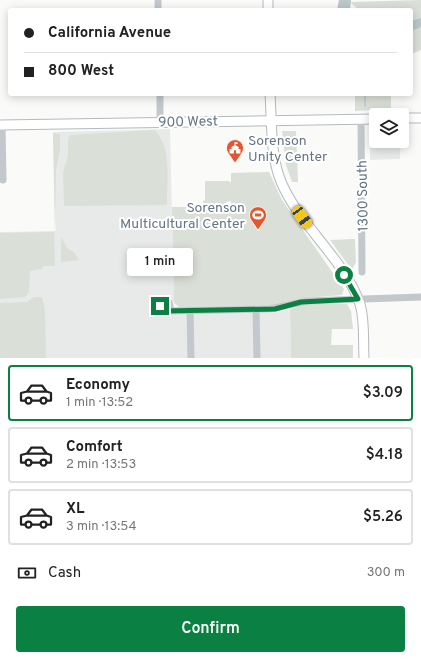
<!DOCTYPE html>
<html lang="en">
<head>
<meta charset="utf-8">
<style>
	:root { --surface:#fff; --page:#f6f6f6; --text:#222; --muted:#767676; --line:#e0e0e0; --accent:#0b8043 }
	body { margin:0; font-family:Overpass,sans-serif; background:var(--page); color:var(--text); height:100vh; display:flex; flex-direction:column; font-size:15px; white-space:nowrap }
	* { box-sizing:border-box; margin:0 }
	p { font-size:13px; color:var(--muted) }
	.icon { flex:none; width:22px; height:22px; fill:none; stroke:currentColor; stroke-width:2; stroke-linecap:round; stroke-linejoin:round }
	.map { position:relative; height:358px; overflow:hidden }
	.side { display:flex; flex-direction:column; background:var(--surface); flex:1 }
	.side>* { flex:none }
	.hud { position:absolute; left:8px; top:8px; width:405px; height:88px; border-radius:4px; box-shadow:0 2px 10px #0003; display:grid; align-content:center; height:88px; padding:0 16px; background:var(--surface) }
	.controls { position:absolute; left:369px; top:108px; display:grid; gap:8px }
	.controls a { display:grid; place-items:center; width:40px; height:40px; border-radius:4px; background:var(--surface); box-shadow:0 2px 10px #0003; font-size:20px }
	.end { position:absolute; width:18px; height:18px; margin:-9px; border:5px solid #0b8043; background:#fff; box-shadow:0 0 0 2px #fff }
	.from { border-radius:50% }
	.bubble { position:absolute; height:28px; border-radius:4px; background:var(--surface); box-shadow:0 2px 10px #0003; font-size:13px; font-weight:600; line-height:28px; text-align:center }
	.car { position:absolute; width:12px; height:24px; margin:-12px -6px; border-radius:5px; box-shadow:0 0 3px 1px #0007; background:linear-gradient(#f5c518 24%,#345 0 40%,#f5c518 0 76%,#345 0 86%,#f5c518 0) }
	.hud b { display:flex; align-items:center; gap:14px; height:38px; font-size:15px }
	.hud b+b { border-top:1px solid var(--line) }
	.hud i { width:10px; height:10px; background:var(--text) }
	ul { padding:7px 0 0; list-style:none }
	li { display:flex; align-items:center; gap:12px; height:56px; margin:0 8px 6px; padding:0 8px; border:2px solid var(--line); border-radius:4px }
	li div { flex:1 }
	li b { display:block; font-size:15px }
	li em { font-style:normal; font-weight:600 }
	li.current { border-color:var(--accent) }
	li>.icon { width:36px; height:36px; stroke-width:1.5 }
	.pay { display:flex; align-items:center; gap:10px; height:44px; padding:0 16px; font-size:15px }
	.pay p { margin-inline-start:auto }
	.cta { display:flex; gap:8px; margin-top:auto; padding:8px 16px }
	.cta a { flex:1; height:46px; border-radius:4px; background:var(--accent); color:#fff; font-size:16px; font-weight:600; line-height:46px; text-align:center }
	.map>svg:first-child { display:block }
	.built { fill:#e8e9e9 }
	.green { fill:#dadfd7 }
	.water { fill:#bbc7cb }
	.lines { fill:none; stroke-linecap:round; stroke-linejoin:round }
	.stream { stroke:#bbc7cb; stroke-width:1.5 }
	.major-casing { stroke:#b5babe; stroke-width:11 }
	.minor { stroke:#c3c8cc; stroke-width:7 }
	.major { stroke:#fff; stroke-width:9 }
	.route { stroke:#0b8043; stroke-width:5 }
	.labels { text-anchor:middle; stroke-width:4; stroke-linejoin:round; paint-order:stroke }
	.street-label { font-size:14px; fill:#657683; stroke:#fff }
	.poi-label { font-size:14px; fill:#657683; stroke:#fff; text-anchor:start }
</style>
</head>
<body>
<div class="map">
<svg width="421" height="358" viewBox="0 0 421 358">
	<rect width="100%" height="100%" fill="#fafaf8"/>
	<g class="built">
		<path d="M 370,126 L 376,126 L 376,141 L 400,141 L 400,159 L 370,160 Z"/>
		<path d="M 170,129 L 174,303 L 169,296 L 162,296 L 156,301 L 156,307 L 161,313 L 274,313 L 290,309 L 291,358 L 0,358 L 0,232 L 56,231 L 53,132 Z"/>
	</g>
	<g class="green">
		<path d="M 421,0 L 421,50 L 411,54 L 411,10 L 359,10 L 350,2 Z"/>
		<path d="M 355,94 L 391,94 L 391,109 L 355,111 Z"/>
		<path d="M 155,130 C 172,149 167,180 167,205 L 64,206 L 63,173 L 68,155 L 68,140 L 70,135 Z"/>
		<path d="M 282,131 L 296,131 L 298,182 L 292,182 L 286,165 Z"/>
		<path d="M 53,133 L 60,134 L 60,151 L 56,169 L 55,239 Z"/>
		<path d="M 269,172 L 282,200 L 344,289 L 342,295 L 304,298 L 275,306 L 179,307 L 174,303 L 172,207 L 231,207 L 231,201 L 226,202 L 225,206 L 205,206 L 203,204 L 203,201 L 205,200 L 205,181 L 229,181 L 231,183 L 231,173 Z"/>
		<path d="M 54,232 L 55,266 L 43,266 L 42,269 L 30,271 L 29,292 L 25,297 L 0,299 L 0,233 Z"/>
		<path d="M 61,237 L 67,248 L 74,252 L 79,260 L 61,262 Z"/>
		<path d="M 355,239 L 356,262 L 352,270 L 330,240 Z"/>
		<path d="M 34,297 L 42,297 L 45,311 L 46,358 L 0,358 L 0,303 L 27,302 Z"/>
		<path d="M 306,304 L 347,304 L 351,311 L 353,329 L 332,329 L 331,345 L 353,345 L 353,358 L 291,358 L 290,309 Z"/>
	</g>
	<g class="water">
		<path d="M 339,0 L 351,0 L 350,10 L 337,10 Z"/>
		<path d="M 421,18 L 421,27 L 411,31 L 411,21 Z"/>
	</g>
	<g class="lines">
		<path class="stream" d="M 365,106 L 365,94"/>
		<g class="major-casing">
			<g id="major">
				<path d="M 268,0 L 268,10"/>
				<path d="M 270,94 C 272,123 270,157 282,184 C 301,227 345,260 360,304 C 365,321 363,340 364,358"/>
				<path d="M 402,118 L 421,118"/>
				<path d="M 0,125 L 376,119"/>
			</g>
		</g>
		<g class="minor">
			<path d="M 158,0 L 158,10"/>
			<path d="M 160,94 L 160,122"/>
			<path d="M 361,119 L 362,272"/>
			<path d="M 2,125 L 3,180"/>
			<path d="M 190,310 L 191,358"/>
			<path d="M 256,310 L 257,358"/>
			<path d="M 171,311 L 169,302 L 163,300 L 160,302 L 160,308 L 164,311 L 270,309 L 307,301 L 421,297"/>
		</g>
		<use href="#major" class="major"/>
	</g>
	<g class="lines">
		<path class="route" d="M 160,306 L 164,311 L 275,309 L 301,302 L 358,299 L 344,275"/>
	</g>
	<defs>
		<g id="civic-pin" transform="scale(0.9)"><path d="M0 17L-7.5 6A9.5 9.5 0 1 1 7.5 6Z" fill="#e4572e" stroke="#fff"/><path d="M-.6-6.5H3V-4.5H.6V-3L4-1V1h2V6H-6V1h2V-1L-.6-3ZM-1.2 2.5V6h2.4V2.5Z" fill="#fff"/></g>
		<g id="stadium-pin" transform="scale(0.9)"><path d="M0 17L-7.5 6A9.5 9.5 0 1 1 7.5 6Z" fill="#e4572e" stroke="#fff"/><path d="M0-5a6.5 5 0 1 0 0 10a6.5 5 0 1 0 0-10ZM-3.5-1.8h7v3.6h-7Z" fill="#fff"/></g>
	</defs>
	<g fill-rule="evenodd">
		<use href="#civic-pin" x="235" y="148"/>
		<use href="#stadium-pin" x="258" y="215"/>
	</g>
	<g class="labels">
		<g class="street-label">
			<text transform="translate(188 121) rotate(-1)" y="5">900 West</text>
			<text transform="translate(362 196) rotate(-91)" y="5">1300 South</text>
		</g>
		<g class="poi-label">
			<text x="248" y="145">Sorenson<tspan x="248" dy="16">Unity Center</tspan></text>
			<text x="245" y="212" text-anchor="end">Sorenson<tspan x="245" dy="16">Multicultural Center</tspan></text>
		</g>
	</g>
</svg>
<div class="controls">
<a><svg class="icon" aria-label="layers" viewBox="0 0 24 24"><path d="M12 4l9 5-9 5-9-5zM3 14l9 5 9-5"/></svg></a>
</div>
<i class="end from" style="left:344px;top:275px"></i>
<i class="end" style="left:160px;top:306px"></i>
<div class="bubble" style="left:127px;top:248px;width:66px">1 min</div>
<i class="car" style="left:302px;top:217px;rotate:144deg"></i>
<div class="hud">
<b><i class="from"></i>California Avenue</b>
<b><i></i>800 West</b>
</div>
</div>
<section class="side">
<ul>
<li class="current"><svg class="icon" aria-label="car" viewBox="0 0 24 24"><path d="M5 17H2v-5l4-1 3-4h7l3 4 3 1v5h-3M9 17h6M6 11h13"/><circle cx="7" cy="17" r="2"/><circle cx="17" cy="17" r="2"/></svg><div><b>Economy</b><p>1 min · 13:52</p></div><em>$3.09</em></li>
<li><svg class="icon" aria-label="car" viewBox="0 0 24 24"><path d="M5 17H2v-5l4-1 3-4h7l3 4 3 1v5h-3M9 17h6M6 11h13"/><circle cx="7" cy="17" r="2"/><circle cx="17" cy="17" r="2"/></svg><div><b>Comfort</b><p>2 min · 13:53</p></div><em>$4.18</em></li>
<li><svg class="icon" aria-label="car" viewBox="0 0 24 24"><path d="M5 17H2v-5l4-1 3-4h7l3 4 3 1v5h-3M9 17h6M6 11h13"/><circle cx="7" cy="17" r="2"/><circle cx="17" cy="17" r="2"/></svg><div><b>XL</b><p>3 min · 13:54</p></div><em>$5.26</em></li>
</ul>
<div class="pay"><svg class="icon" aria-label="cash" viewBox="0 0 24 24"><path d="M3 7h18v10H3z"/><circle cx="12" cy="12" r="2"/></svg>Cash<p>300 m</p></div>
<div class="cta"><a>Confirm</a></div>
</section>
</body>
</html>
